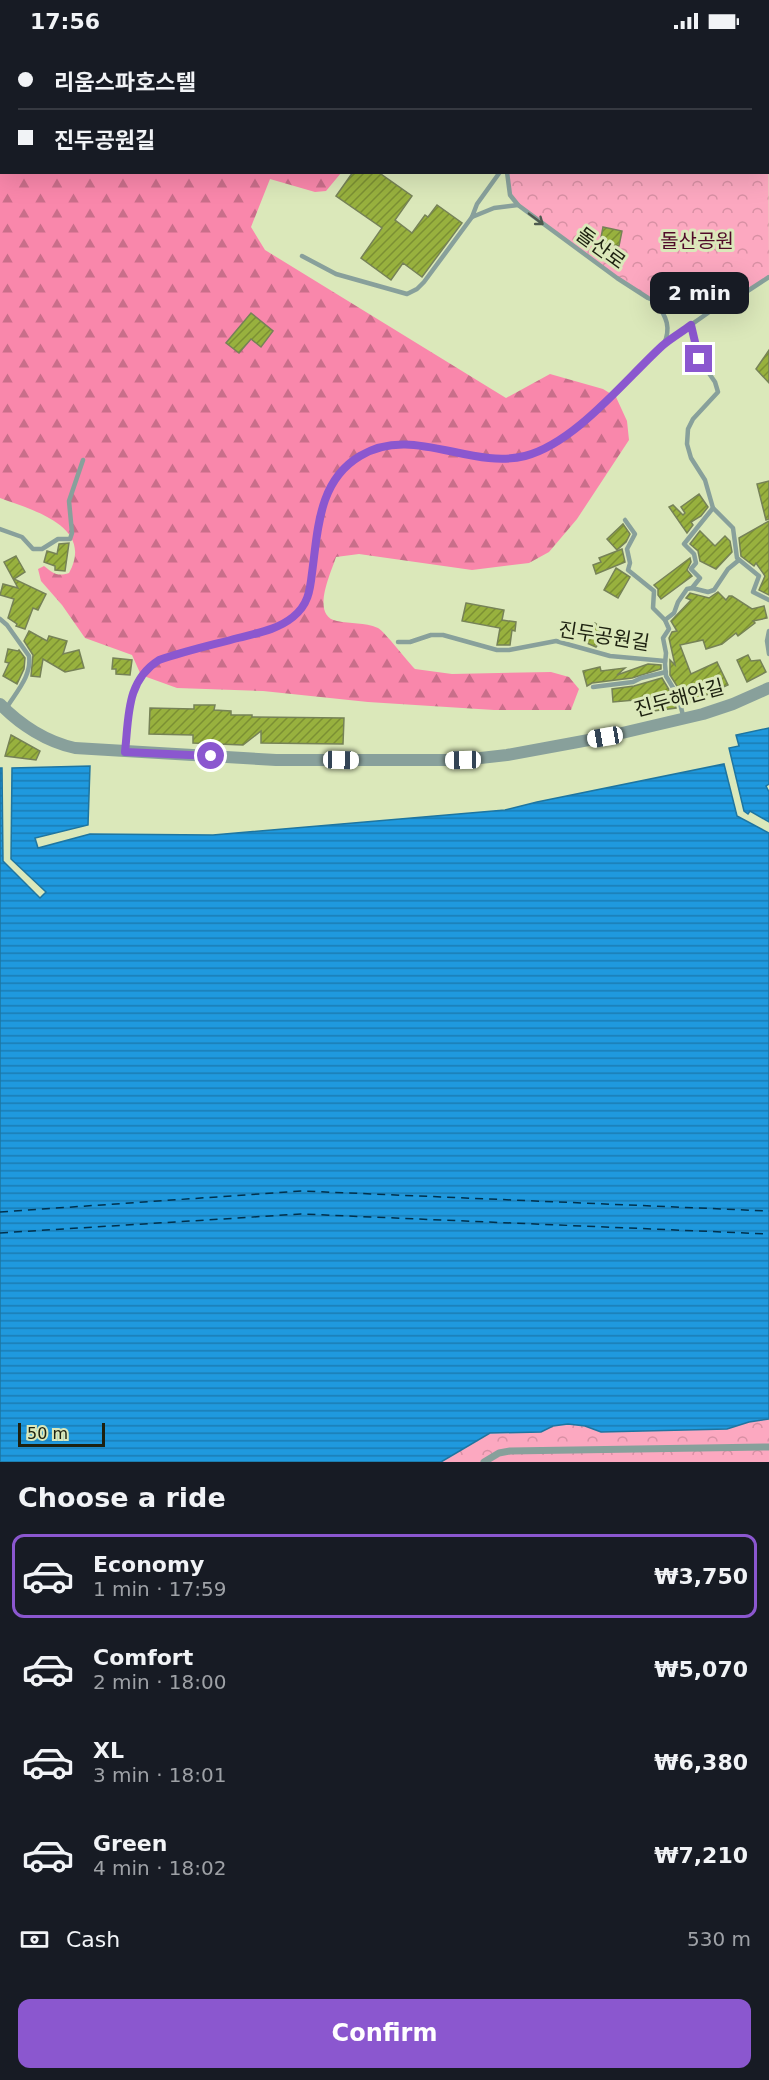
<!DOCTYPE html>
<html lang="en">
<head>
<meta charset="utf-8">
<style>
	:root { --surface:#171b24; --page:#20242c; --text:#f1f3f6; --muted:#9ea1a6; --line:#363941; --accent:#8b57cf }
	body { margin:0; font-family:"DejaVu Sans","Noto Sans KR",sans-serif; background:var(--page); color:var(--text); height:100vh; display:flex; flex-direction:column; font-size:22px; white-space:nowrap }
	* { box-sizing:border-box; margin:0 }
	p { font-size:20px; color:var(--muted) }
	.icon { flex:none; width:33px; height:33px; fill:none; stroke:currentColor; stroke-width:2; stroke-linecap:round; stroke-linejoin:round }
	.map { position:relative; height:1420px; overflow:hidden }
	.details { display:flex; flex-direction:column; background:var(--surface); flex:1 }
	.details>* { flex:none }
	.banner { position:absolute; left:0px; top:0px; width:770px; height:132px; box-shadow:0 6px 24px #0002; display:grid; align-content:center; height:132px; padding:0 18px; background:var(--surface) }
	.scale { position:absolute; left:18px; bottom:15px; width:87px; box-sizing:border-box; padding-left:6px; border:3px solid #1d2110; border-top:0; font-size:16px; line-height:21px; white-space:nowrap; color:#1d2110; -webkit-text-stroke:4px #dbe8ba; paint-order:stroke }
	.end { position:absolute; width:27px; height:27px; margin:-14px; border:8px solid #8b57cf; background:#fff; box-shadow:0 0 0 3px #fff }
	.from { border-radius:50% }
	.bubble { position:absolute; height:42px; border-radius:12px; background:var(--surface); box-shadow:0 6px 24px #0002; font-size:20px; font-weight:600; line-height:42px; text-align:center }
	.car { position:absolute; width:18px; height:36px; margin:-18px -9px; border-radius:8px; box-shadow:0 0 4px 2px #0007; background:linear-gradient(#fff 24%,#345 0 40%,#fff 0 76%,#345 0 86%,#fff 0) }
	.banner b { display:flex; align-items:center; gap:21px; height:57px; font-size:22px }
	.banner b+b { border-top:2px solid var(--line) }
	.banner i { width:15px; height:15px; background:var(--text) }
	ul { padding:0; list-style:none }
	li { display:flex; align-items:center; gap:18px; height:84px; margin:0 12px 9px; padding:0 6px; border:3px solid transparent; border-radius:12px }
	li div { flex:1 }
	li b { display:block; font-size:22px }
	li em { font-style:normal; font-weight:600 }
	li.active { border-color:var(--accent) }
	li>.icon { width:54px; height:54px; stroke-width:1.5 }
	h2 { padding:0 18px; font-size:27px; line-height:72px }
	.pay { display:flex; align-items:center; gap:15px; height:66px; padding:0 18px; font-size:22px }
	.pay p { margin-inline-start:auto }
	.primary-button { display:flex; gap:12px; margin-top:auto; padding:12px 18px }
	.primary-button a { flex:1; height:69px; border-radius:12px; background:var(--accent); color:#fff; font-size:24px; font-weight:600; line-height:69px; text-align:center }
	.status { display:flex; justify-content:space-between; align-items:center; height:42px; padding:0 30px; background:var(--surface); direction:ltr }
	.status svg { height:16px; fill:currentColor }
	.map>svg:first-child { display:block }
	.forest { fill:url(#forest-firs) }
	.park { fill:url(#park-crowns) }
	.water { fill:url(#water-rules); stroke:#1e75a0; stroke-width:1.5 }
	.lines { fill:none; stroke-linecap:round; stroke-linejoin:round }
	.ferry { stroke:#01314d; stroke-width:1.5; stroke-dasharray:8 6; stroke-linecap:butt }
	.building { fill:url(#building-hatch); stroke:#768257; stroke-width:1.5 }
	.service { stroke:#88a09b; stroke-width:4.5 }
	.pedestrian { stroke:#88a09b; stroke-width:7 }
	.tertiary { stroke:#88a09b; stroke-width:12 }
	.oneway { stroke:#4d5a4f }
	.route { stroke:#8b57cf; stroke-width:8 }
	.labels { text-anchor:middle; stroke-width:6; stroke-linejoin:round; paint-order:stroke }
	.park-label { font-size:20px; fill:#500a28; stroke:#dbe8ba }
	.street-label { font-size:20px; fill:#1d2110; stroke:#dbe8ba }
</style>
</head>
<body>
<div class="status"><b>17:56</b><svg viewBox="0 0 49 12"><path d="M0 12V9h3v3zM5 12V6h3v6zM10 12V3h3v9zM15 12V0h3v12zM26 1h20v11H26zM47 4h2v5h-2z"/></svg></div>
<div class="map">
<svg width="769" height="1420" viewBox="0 0 769 1420">
	<defs>
		<pattern id="forest-firs" width="22" height="20" patternUnits="userSpaceOnUse" patternTransform="scale(1.5)"><rect width="22" height="20" fill="#f987ab"/><path d="M5 1l3.5 6h-7zM16 11l3.5 6h-7z" fill="#c96e8a"/></pattern>
		<pattern id="park-crowns" width="20" height="18" patternUnits="userSpaceOnUse" patternTransform="scale(1.5)"><rect width="20" height="18" fill="#fca8c0"/><path d="M2 6a3 3 0 1 1 6 0M12 15a3 3 0 1 1 6 0" fill="none" stroke="#d890a4"/></pattern>
		<pattern id="water-rules" width="6" height="5" patternUnits="userSpaceOnUse" patternTransform="scale(1.5)"><rect width="6" height="5" fill="#1f99de"/><path d="M0 2.5h6" fill="none" stroke="#1b7cb3"/></pattern>
		<pattern id="building-hatch" width="6" height="6" patternUnits="userSpaceOnUse" patternTransform="scale(1.5)"><rect width="6" height="6" fill="#98b13e"/><path d="M-1 1l2-2M0 6l6-6M5 7l2-2" fill="none" stroke="#7b9033"/></pattern>
	</defs>
	<rect width="100%" height="100%" fill="#dbe8ba"/>
	<g class="forest">
		<path d="M 124,0 L 395,0 L 394,2 L 124,2 Z"/>
		<path d="M 0,120 L 1,120 L 2,130 L 341,131 L 326,149 L 315,150 L 270,137 L 251,185 L 265,208 L 506,356 L 550,332 L 603,347 L 616,355 L 627,379 L 629,398 L 577,477 L 549,510 L 529,521 L 472,528 L 359,512 L 336,515 C 331,531 310,574 337,579 C 351,582 364,580 378,586 C 385,590 407,619 415,627 L 452,632 L 551,630 L 569,635 L 579,647 L 571,668 L 494,668 L 368,660 L 263,649 L 177,646 L 141,633 L 132,613 L 85,596 L 62,563 L 41,539 L 38,527 L 44,524 C 53,531 57,535 69,531 C 95,484 32,468 0,456 Z"/>
	</g>
	<g class="park">
		<path d="M 420,0 L 751,0 L 756,2 L 419,2 Z"/>
		<path d="M 768,5 L 769,235 L 712,268 L 668,263 L 640,252 L 518,163 L 510,153 L 507,131 L 768,130 Z"/>
		<path d="M 769,1377 L 769,1420 L 441,1420 L 490,1391 L 541,1390 L 553,1384 L 568,1382 L 585,1384 L 601,1390 L 727,1387 L 749,1380 Z"/>
	</g>
	<g class="water">
		<path d="M 769,686 L 769,742 L 766,744 L 769,750 L 769,780 L 750,769 L 748,772 L 744,769 L 729,706 L 739,704 L 736,693 Z"/>
		<path d="M 724,722 L 737,774 L 769,791 L 769,1377 L 749,1380 L 727,1387 L 601,1390 L 585,1384 L 568,1382 L 553,1384 L 541,1390 L 490,1391 L 441,1420 L 0,1420 L 0,726 L 2,726 L 3,819 L 40,856 L 46,850 L 11,817 L 12,726 L 90,724 L 88,783 L 35,796 L 38,806 L 90,792 L 213,793 L 505,768 L 537,760 Z"/>
	</g>
	<g class="lines">
		<g class="ferry">
			<path d="M 0,1170 L 302,1149 L 769,1169"/>
			<path d="M 0,1191 L 301,1172 L 769,1192"/>
		</g>
	</g>
	<g class="building">
		<path d="M 353,130 L 378,130 L 412,154 L 395,178 L 412,191 L 425,173 L 428,175 L 437,163 L 462,181 L 422,235 L 403,221 L 391,238 L 361,216 L 382,186 L 336,154 Z"/>
		<path d="M 603,185 L 622,189 L 619,204 L 600,201 Z"/>
		<path d="M 251,271 L 273,289 L 261,305 L 251,297 L 239,311 L 226,301 Z"/>
		<path d="M 769,308 L 769,341 L 756,327 Z"/>
		<path d="M 769,439 L 769,477 L 766,478 L 757,442 Z"/>
		<path d="M 699,452 L 708,465 L 701,474 L 691,480 L 693,483 L 687,491 L 669,465 L 673,463 L 683,473 L 685,471 L 681,465 Z"/>
		<path d="M 769,479 L 769,553 L 759,548 L 765,534 L 756,521 L 754,524 L 741,514 L 739,496 Z"/>
		<path d="M 623,482 L 630,492 L 626,500 L 617,508 L 607,497 Z"/>
		<path d="M 700,489 L 715,504 L 725,494 L 730,499 L 732,510 L 716,527 L 700,519 L 698,509 L 690,502 Z"/>
		<path d="M 69,501 L 65,529 L 55,528 L 55,524 L 44,520 L 47,509 L 57,512 L 59,502 Z"/>
		<path d="M 622,507 L 625,520 L 596,532 L 593,523 L 601,520 L 599,516 Z"/>
		<path d="M 16,514 L 25,530 L 14,537 L 46,552 L 38,568 L 33,566 L 25,587 L 16,584 L 17,582 L 8,576 L 14,557 L 0,553 L 3,542 L 18,546 L 4,520 Z"/>
		<path d="M 690,516 L 691,520 L 687,528 L 692,534 L 661,557 L 658,553 L 658,547 L 654,543 Z"/>
		<path d="M 616,526 L 630,535 L 618,556 L 604,548 Z"/>
		<path d="M 718,550 L 726,558 L 729,554 L 732,554 L 752,567 L 764,564 L 767,576 L 753,579 L 755,581 L 738,594 L 736,591 L 722,602 L 706,607 L 703,598 L 680,603 L 691,632 L 717,620 L 728,643 L 704,654 L 705,657 L 685,663 L 682,652 L 670,633 L 670,618 L 675,623 L 669,596 L 672,590 L 677,589 L 671,579 L 691,558 L 686,556 L 690,551 L 709,556 Z"/>
		<path d="M 466,561 L 504,568 L 502,578 L 516,580 L 515,589 L 512,588 L 510,603 L 497,603 L 500,586 L 462,579 Z"/>
		<path d="M 595,581 L 607,590 L 596,605 L 582,599 Z"/>
		<path d="M 29,589 L 47,599 L 49,594 L 67,599 L 63,612 L 79,608 L 84,626 L 65,630 L 43,617 L 40,635 L 31,634 L 33,613 L 24,599 Z"/>
		<path d="M 8,607 L 18,609 L 19,608 L 25,616 L 24,627 L 17,642 L 3,634 L 9,621 L 5,620 Z"/>
		<path d="M 748,613 L 751,619 L 760,618 L 766,630 L 747,640 L 737,618 Z"/>
		<path d="M 113,616 L 132,618 L 130,633 L 116,632 L 116,627 L 112,627 Z"/>
		<path d="M 648,622 L 661,623 L 661,627 L 632,636 L 592,641 L 587,644 L 583,629 L 600,625 L 601,629 L 625,626 L 617,633 Z"/>
		<path d="M 662,636 L 674,656 L 676,666 L 638,671 L 635,658 L 613,660 L 612,647 L 634,644 Z"/>
		<path d="M 194,663 L 215,663 L 214,668 L 231,669 L 231,673 L 252,673 L 252,675 L 344,676 L 343,702 L 261,701 L 261,689 L 243,703 L 193,701 L 193,693 L 149,692 L 150,666 L 194,667 Z"/>
		<path d="M 11,693 L 40,709 L 36,718 L 5,714 Z"/>
	</g>
	<g class="lines">
		<g class="service">
			<path d="M 750,0 L 755,2"/>
			<path d="M 419,2 L 420,0"/>
			<path d="M 768,5 L 769,6"/>
			<path d="M 500,130 L 477,162 L 472,175 L 494,166 L 518,163"/>
			<path d="M 507,130 L 510,153 L 518,163 L 617,236 L 648,256 L 662,262 L 692,267 L 712,268 L 743,252 L 769,235"/>
			<path d="M 302,214 L 336,232 L 407,252 L 417,247 L 424,240 L 472,175"/>
			<path d="M 656,261 C 667,275 671,286 664,302"/>
			<path d="M 691,283 L 699,317 L 715,340 L 718,350 L 693,377 L 688,387 L 687,402 L 691,416 L 705,438 L 713,466 L 733,486 L 737,516 L 759,534 L 753,550 L 769,558"/>
			<path d="M 625,478 L 635,492 L 627,507 L 630,521 L 628,528 L 654,549 L 653,566 L 665,578"/>
			<path d="M 0,487 L 22,495 L 33,507 L 42,507 L 58,497 L 70,497 L 72,491 L 69,459 L 83,418"/>
			<path d="M 692,546 L 700,536 L 691,527 L 696,521 L 694,512 L 684,502 L 713,466"/>
			<path d="M 0,577 L 7,583 L 29,614 C 32,633 17,649 7,665"/>
			<path d="M 769,589 L 767,599 L 769,612"/>
			<path d="M 398,600 L 410,600 L 431,593 L 443,593 L 497,608 L 509,608 L 556,599 L 610,614 L 665,619"/>
			<path d="M 593,645 L 633,640 L 641,636 L 666,630"/>
			<path d="M 684,677 L 678,654 L 666,634 L 665,622 L 666,611 L 663,596 L 669,587 L 665,578 L 674,571 L 678,560 L 687,547 L 692,546 L 708,550 L 714,548 L 728,527 L 739,518"/>
			<path d="M 125,707 C 127,688 128,667 133,649 C 138,635 147,624 159,618 C 169,614 180,612 190,609 C 210,604 231,598 251,593 C 269,588 286,584 299,569 C 309,559 310,545 312,532 C 318,489 318,440 359,414 C 412,380 473,432 528,413 C 585,394 620,338 664,302 C 680,290 697,279 712,268"/>
		</g>
		<path class="pedestrian" d="M 484,1420 L 499,1411 L 510,1409 L 769,1405"/>
		<path class="tertiary" d="M 0,662 C 20,683 47,700 75,706 L 276,718 L 463,718 L 507,713 L 605,695 L 703,672 L 733,662 L 769,646"/>
	</g>
	<defs><path id="oneway-shaft" d="M-6 0H5M1.5-3L5.5 0L1.5 3" fill="none" stroke-width="1.6" stroke-linecap="round" stroke-linejoin="round" transform="scale(1.5)"/></defs>
	<use class="oneway" href="#oneway-shaft" transform="translate(536 177) rotate(37)"/>
	<g class="lines">
		<path class="route" d="M 211,714 L 125,710 C 129,674 126,639 159,618 C 185,609 212,603 238,596 C 257,591 277,588 293,575 C 308,563 310,549 312,531 C 318,488 318,439 360,414 C 412,382 470,428 525,414 C 575,401 624,339 662,304 C 671,296 682,290 691,283 L 699,317"/>
	</g>
	<g class="labels">
		<g class="park-label">
			<text x="697" y="206">돌산공원</text>
		</g>
		<g class="street-label">
			<text transform="translate(601 206) rotate(36)" y="7">돌산로</text>
			<text transform="translate(604 594) rotate(9)" y="7">진두공원길</text>
			<text transform="translate(679 656) rotate(-15)" y="7">진두해안길</text>
		</g>
	</g>
</svg>
<div class="scale">50 m</div>
<i class="end from" style="left:211px;top:714px"></i>
<i class="end" style="left:699px;top:317px"></i>
<div class="bubble" style="left:650px;top:230px;width:99px">2 min</div>
<i class="car" style="left:605px;top:695px;rotate:260deg"></i>
<i class="car" style="left:341px;top:718px;rotate:91deg"></i>
<i class="car" style="left:463px;top:718px;rotate:269deg"></i>
<div class="banner">
<b><i class="from"></i>리움스파호스텔</b>
<b><i></i>진두공원길</b>
</div>
</div>
<section class="details">
<h2>Choose a ride</h2>
<ul>
<li class="active"><svg class="icon" aria-label="car" viewBox="0 0 24 24"><path d="M5 17H2v-5l4-1 3-4h7l3 4 3 1v5h-3M9 17h6M6 11h13"/><circle cx="7" cy="17" r="2"/><circle cx="17" cy="17" r="2"/></svg><div><b>Economy</b><p>1 min · 17:59</p></div><em>₩3,750</em></li>
<li><svg class="icon" aria-label="car" viewBox="0 0 24 24"><path d="M5 17H2v-5l4-1 3-4h7l3 4 3 1v5h-3M9 17h6M6 11h13"/><circle cx="7" cy="17" r="2"/><circle cx="17" cy="17" r="2"/></svg><div><b>Comfort</b><p>2 min · 18:00</p></div><em>₩5,070</em></li>
<li><svg class="icon" aria-label="car" viewBox="0 0 24 24"><path d="M5 17H2v-5l4-1 3-4h7l3 4 3 1v5h-3M9 17h6M6 11h13"/><circle cx="7" cy="17" r="2"/><circle cx="17" cy="17" r="2"/></svg><div><b>XL</b><p>3 min · 18:01</p></div><em>₩6,380</em></li>
<li><svg class="icon" aria-label="car" viewBox="0 0 24 24"><path d="M5 17H2v-5l4-1 3-4h7l3 4 3 1v5h-3M9 17h6M6 11h13"/><circle cx="7" cy="17" r="2"/><circle cx="17" cy="17" r="2"/></svg><div><b>Green</b><p>4 min · 18:02</p></div><em>₩7,210</em></li>
</ul>
<div class="pay"><svg class="icon" aria-label="cash" viewBox="0 0 24 24"><path d="M3 7h18v10H3z"/><circle cx="12" cy="12" r="2"/></svg>Cash<p>530 m</p></div>
<div class="primary-button"><a>Confirm</a></div>
</section>
</body>
</html>
